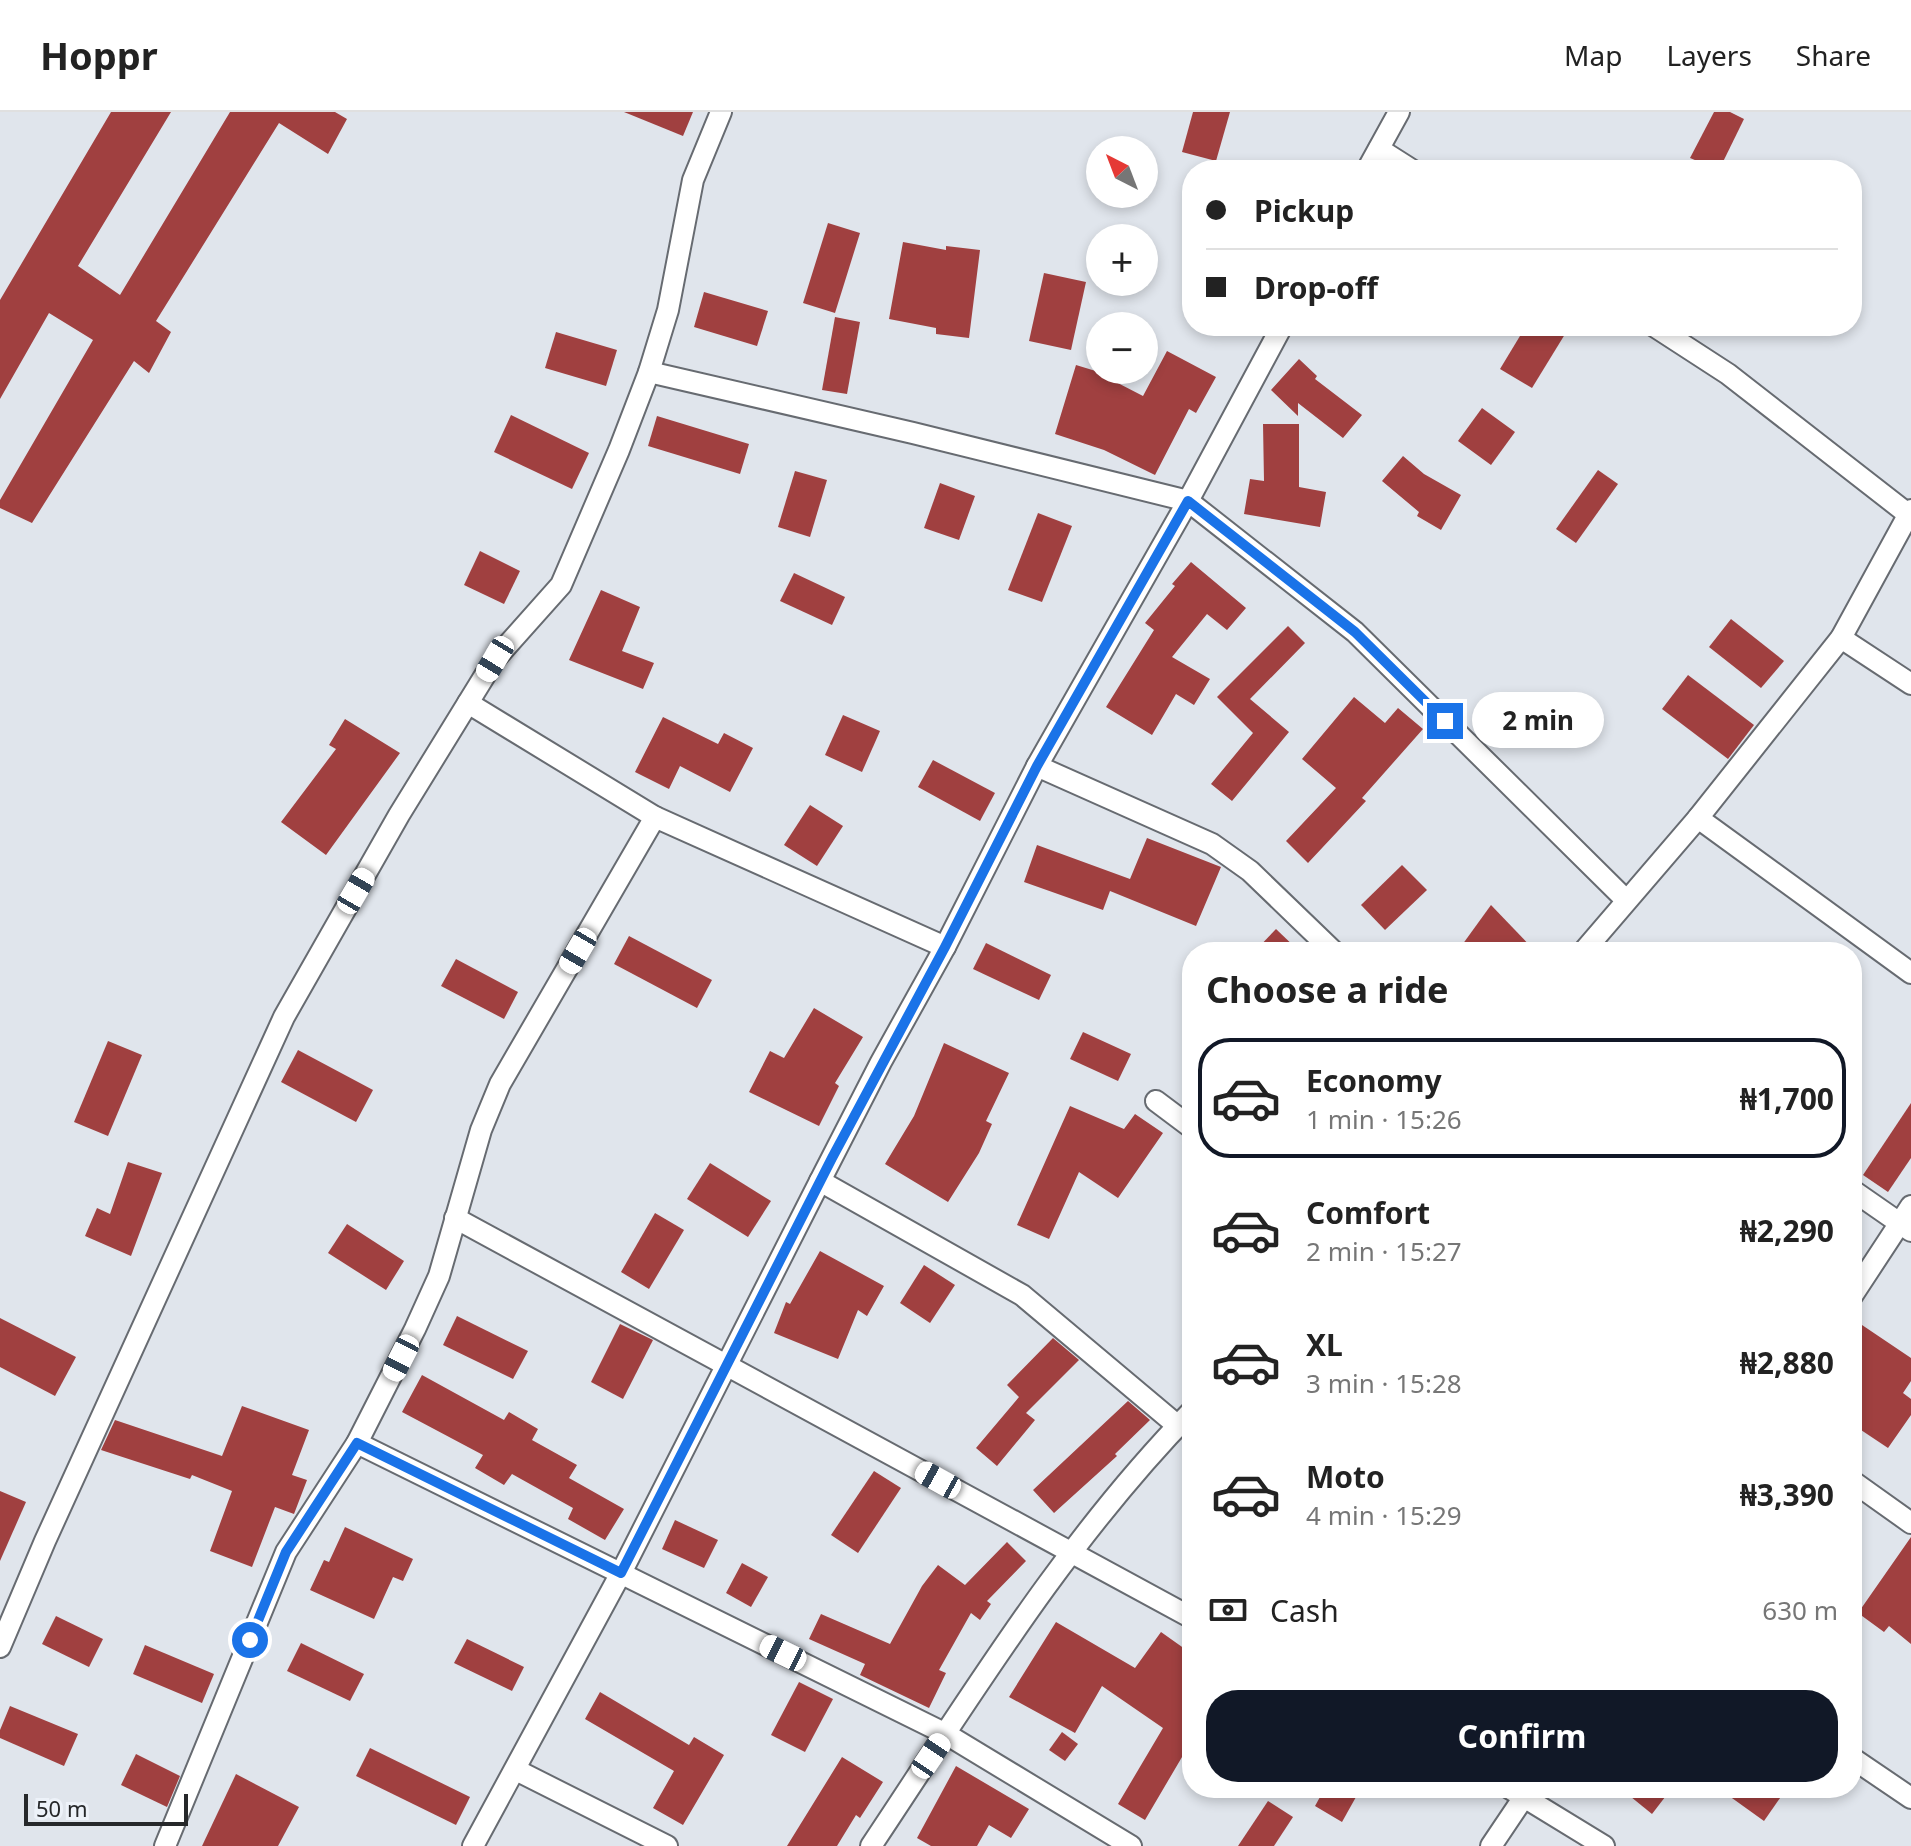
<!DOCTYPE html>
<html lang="en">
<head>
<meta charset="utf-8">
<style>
	:root { --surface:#fff; --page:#f6f6f6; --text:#222; --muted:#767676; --line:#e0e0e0; --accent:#111827 }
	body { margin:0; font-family:"Noto Sans",sans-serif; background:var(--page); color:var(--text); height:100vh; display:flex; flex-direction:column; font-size:30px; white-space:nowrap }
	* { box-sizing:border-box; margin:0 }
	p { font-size:26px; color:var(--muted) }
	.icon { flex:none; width:44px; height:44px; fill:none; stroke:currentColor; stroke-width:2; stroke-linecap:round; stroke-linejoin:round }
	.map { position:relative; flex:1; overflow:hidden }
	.details { position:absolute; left:1182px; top:830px; width:680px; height:856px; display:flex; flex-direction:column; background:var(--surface); border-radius:32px; box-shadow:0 4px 12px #0003 }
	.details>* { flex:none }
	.top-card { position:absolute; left:1182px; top:48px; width:680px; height:176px; border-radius:32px; box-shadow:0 4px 12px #0003; display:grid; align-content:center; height:176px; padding:0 24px; background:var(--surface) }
	.needle { width:52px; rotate:318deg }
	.buttons { position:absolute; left:1086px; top:24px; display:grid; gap:16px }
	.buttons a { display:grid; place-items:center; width:72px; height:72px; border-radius:50%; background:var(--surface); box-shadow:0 4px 12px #0003; font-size:40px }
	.scale { position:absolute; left:24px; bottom:20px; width:164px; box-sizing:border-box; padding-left:8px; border:4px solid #26282a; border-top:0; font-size:22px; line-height:28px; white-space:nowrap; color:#26282a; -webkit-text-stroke:6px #edf2f9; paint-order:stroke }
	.end { position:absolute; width:36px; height:36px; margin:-18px; border:10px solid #1a73e8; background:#fff; box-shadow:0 0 0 4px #fff }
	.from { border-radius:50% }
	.bubble { position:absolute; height:56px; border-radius:28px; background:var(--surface); box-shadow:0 4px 12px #0003; font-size:26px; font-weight:700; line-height:56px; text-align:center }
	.car { position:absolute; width:24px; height:48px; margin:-24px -12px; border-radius:10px; box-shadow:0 0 6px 2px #0007; background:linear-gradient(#fff 24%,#345 0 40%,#fff 0 76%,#345 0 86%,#fff 0) }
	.top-card b { display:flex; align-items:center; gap:28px; height:76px; font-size:30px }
	.top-card b+b { border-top:2px solid var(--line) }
	.top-card i { width:20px; height:20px; background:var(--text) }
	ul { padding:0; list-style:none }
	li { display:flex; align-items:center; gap:24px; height:120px; margin:0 16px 12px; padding:0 8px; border:4px solid transparent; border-radius:32px }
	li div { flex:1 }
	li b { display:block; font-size:30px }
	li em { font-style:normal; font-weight:700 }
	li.active { border-color:var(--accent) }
	li>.icon { width:72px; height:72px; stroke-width:1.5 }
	h2 { padding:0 24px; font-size:36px; line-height:96px }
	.pay { display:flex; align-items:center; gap:20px; height:88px; padding:0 24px; font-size:30px }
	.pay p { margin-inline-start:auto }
	.action { display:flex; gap:16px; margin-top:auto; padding:16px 24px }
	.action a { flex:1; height:92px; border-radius:32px; background:var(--accent); color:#fff; font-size:32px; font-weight:700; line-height:92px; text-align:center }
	header { display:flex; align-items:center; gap:48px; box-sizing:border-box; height:112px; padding:0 40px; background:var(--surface); border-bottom:2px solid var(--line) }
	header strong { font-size:38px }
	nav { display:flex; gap:44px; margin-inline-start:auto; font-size:28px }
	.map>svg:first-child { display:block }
	.building { fill:#a04040 }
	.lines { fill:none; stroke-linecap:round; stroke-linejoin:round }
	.street-casing { stroke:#676b71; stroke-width:24 }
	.street { stroke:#fff; stroke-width:20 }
	.route { stroke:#1a73e8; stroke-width:10 }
</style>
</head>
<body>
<header>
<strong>Hoppr</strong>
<nav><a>Map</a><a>Layers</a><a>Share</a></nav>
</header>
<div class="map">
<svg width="1911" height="1734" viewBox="0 0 1911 1734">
	<rect width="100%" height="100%" fill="#e0e5ec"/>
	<g class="building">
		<path d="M 111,0 L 171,0 L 78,154 L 120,183 L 230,0 L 335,0 L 347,7 L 328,42 L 279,11 L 156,209 L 171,220 L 149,261 L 134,249 L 32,411 L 0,396 L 0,388 L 93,228 L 49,201 L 0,287 L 0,188 Z"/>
		<path d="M 624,0 L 693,0 L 683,24 Z"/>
		<path d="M 1193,0 L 1230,0 L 1216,49 L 1182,40 Z"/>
		<path d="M 1714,0 L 1730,0 L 1744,7 L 1719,58 L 1690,46 Z"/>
		<path d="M 828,111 L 860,121 L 835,201 L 803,191 Z"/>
		<path d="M 903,130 L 946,138 L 946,134 L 980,138 L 969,226 L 936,222 L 936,216 L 889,207 Z"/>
		<path d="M 1044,161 L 1086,170 L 1071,238 L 1029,229 Z"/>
		<path d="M 704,180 L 768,199 L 757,234 L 694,215 Z"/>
		<path d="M 835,205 L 860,210 L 847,282 L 822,278 Z"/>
		<path d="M 1526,214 L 1570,214 L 1532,276 L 1500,257 Z"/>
		<path d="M 556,220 L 617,238 L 606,274 L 545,256 Z"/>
		<path d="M 1167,239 L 1216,265 L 1196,301 L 1189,297 L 1155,363 L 1104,338 L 1055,322 L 1076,253 L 1112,264 L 1110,267 L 1143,284 Z"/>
		<path d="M 1299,247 L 1317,264 L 1315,267 L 1362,303 L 1343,326 L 1298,291 L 1298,304 L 1271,278 Z"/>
		<path d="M 1482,296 L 1515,320 L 1491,353 L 1458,329 Z"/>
		<path d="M 511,303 L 589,341 L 572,377 L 494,340 Z"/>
		<path d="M 657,304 L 749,332 L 740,362 L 648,334 Z"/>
		<path d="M 1263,312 L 1299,312 L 1299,375 L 1326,380 L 1320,415 L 1244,402 L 1250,367 L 1264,369 Z"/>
		<path d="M 1403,344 L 1424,362 L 1461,383 L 1441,418 L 1417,404 L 1419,400 L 1382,369 Z"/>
		<path d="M 1598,358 L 1618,372 L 1576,431 L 1556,417 Z"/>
		<path d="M 795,359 L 827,368 L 810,425 L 778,415 Z"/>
		<path d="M 940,371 L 975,384 L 959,428 L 924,416 Z"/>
		<path d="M 1038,401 L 1072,414 L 1042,490 L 1008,478 Z"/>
		<path d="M 480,439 L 520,459 L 504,492 L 464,473 Z"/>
		<path d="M 1191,450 L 1246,496 L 1227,518 L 1207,502 L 1172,545 L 1210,567 L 1194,593 L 1176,582 L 1152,623 L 1106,595 L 1154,518 L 1145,511 L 1175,474 L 1172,472 Z"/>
		<path d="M 794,461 L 845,485 L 832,513 L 780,489 Z"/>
		<path d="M 601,478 L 640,495 L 622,539 L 654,551 L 643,577 L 569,548 Z"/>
		<path d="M 1731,507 L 1784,549 L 1761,576 L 1709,535 Z"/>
		<path d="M 1288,514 L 1305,531 L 1250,587 L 1289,620 L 1232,689 L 1211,672 L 1253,621 L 1217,585 Z"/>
		<path d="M 1688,563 L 1754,613 L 1728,647 L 1662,597 Z"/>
		<path d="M 1354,585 L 1385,611 L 1398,596 L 1423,617 L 1362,686 L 1366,689 L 1308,751 L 1286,729 L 1336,676 L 1302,647 Z"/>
		<path d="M 843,603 L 880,619 L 862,660 L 825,643 Z"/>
		<path d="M 663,605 L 718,632 L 724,621 L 753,636 L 730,680 L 680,654 L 669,677 L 635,660 Z"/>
		<path d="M 345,607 L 400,641 L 326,743 L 281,710 L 336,637 L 329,633 Z"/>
		<path d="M 933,648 L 995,681 L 980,709 L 918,675 Z"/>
		<path d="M 810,693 L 843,714 L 817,754 L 784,733 Z"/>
		<path d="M 1147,726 L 1221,755 L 1196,814 L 1110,779 L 1103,798 L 1024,770 L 1037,733 L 1130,767 Z"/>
		<path d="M 1402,753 L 1427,778 L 1385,818 L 1361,793 Z"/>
		<path d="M 1491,793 L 1536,840 L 1457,840 Z"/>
		<path d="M 1276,817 L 1300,840 L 1254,840 Z"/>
		<path d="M 629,824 L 712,868 L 697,896 L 614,852 Z"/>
		<path d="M 986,831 L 1051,863 L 1039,888 L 973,857 Z"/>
		<path d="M 456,847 L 518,880 L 504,907 L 441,874 Z"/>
		<path d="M 814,896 L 863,925 L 835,971 L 839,974 L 819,1014 L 749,980 L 770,939 L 784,946 Z"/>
		<path d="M 1083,920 L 1131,942 L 1118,969 L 1070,947 Z"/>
		<path d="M 108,929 L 142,943 L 108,1024 L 74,1010 Z"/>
		<path d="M 944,931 L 1009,961 L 986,1009 L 992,1012 L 979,1041 L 948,1090 L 885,1052 L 914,1004 Z"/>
		<path d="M 298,938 L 373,978 L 356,1010 L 281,970 Z"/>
		<path d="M 1911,991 L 1911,1046 L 1888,1080 L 1863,1063 Z"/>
		<path d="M 1070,994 L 1124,1017 L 1135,1002 L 1163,1021 L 1118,1086 L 1079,1060 L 1049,1127 L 1017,1113 Z"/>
		<path d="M 128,1050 L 162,1061 L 131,1144 L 85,1124 L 97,1096 L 110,1102 Z"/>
		<path d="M 710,1051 L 771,1089 L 748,1125 L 687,1087 Z"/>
		<path d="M 655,1101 L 684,1118 L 649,1177 L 621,1160 Z"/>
		<path d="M 347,1112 L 404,1149 L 386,1178 L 328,1141 Z"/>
		<path d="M 820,1139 L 884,1174 L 867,1204 L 858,1198 L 838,1247 L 774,1221 L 786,1190 L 790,1192 Z"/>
		<path d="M 924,1153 L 955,1173 L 930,1211 L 900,1191 Z"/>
		<path d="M 457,1204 L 528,1239 L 513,1267 L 443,1233 Z"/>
		<path d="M 0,1206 L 76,1245 L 55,1284 L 0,1255 Z"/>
		<path d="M 620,1212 L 653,1228 L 623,1287 L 591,1270 Z"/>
		<path d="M 1862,1213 L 1911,1246 L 1911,1269 L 1903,1281 L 1911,1287 L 1911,1303 L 1888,1336 L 1852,1312 L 1852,1227 Z"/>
		<path d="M 1053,1226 L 1079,1248 L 1026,1301 L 1035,1308 L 997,1354 L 976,1336 L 1019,1285 L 1007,1273 Z"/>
		<path d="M 422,1263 L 504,1308 L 509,1300 L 538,1317 L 532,1328 L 577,1353 L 569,1366 L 624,1397 L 605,1428 L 568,1407 L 573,1396 L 512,1362 L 504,1373 L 475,1356 L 483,1343 L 402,1300 Z"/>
		<path d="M 1128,1289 L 1150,1308 L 1115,1342 L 1117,1344 L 1054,1401 L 1033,1378 Z"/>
		<path d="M 242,1294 L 309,1318 L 292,1363 L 307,1368 L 294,1402 L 275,1395 L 252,1455 L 210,1439 L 232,1379 L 192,1363 L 190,1367 L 101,1338 L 115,1308 L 222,1344 Z"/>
		<path d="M 874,1359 L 901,1376 L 858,1441 L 831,1423 Z"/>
		<path d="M 0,1379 L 26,1390 L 0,1449 Z"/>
		<path d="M 675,1408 L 718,1428 L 704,1456 L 662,1437 Z"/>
		<path d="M 345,1415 L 413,1447 L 403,1469 L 393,1465 L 374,1507 L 310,1478 L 324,1448 L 329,1450 Z"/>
		<path d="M 1911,1425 L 1911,1532 L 1889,1514 L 1884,1520 L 1858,1501 Z"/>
		<path d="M 1007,1430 L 1026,1449 L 987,1489 L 991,1492 L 980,1508 L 971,1501 L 939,1558 L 946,1561 L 929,1596 L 860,1563 L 865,1552 L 809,1527 L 821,1502 L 890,1532 L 922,1474 L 938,1453 L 965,1473 Z"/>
		<path d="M 742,1451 L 768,1465 L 751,1495 L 726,1481 Z"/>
		<path d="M 56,1504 L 103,1527 L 89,1555 L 42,1532 Z"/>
		<path d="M 1056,1510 L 1135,1556 L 1161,1520 L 1192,1542 L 1192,1628 L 1145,1708 L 1118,1692 L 1163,1616 L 1102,1574 L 1075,1621 L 1009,1585 Z"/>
		<path d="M 467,1527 L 524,1555 L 512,1579 L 454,1551 Z"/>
		<path d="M 301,1531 L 364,1562 L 350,1589 L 287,1559 Z"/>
		<path d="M 145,1533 L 214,1562 L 202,1591 L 133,1562 Z"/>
		<path d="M 799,1570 L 833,1587 L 805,1640 L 771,1623 Z"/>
		<path d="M 600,1580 L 689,1633 L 694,1625 L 724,1643 L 683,1713 L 653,1696 L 674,1659 L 585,1607 Z"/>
		<path d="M 10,1594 L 78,1622 L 64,1654 L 0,1626 L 0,1618 Z"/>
		<path d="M 1062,1620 L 1078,1632 L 1065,1649 L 1049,1638 Z"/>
		<path d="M 370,1636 L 470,1685 L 456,1713 L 356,1664 Z"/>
		<path d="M 136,1642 L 180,1664 L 167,1695 L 121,1673 Z"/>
		<path d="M 842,1645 L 883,1670 L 860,1706 L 856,1703 L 837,1734 L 787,1734 Z"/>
		<path d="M 956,1654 L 1029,1697 L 1011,1726 L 989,1713 L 977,1734 L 931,1734 L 917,1726 Z"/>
		<path d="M 236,1662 L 299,1695 L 278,1734 L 202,1734 Z"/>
		<path d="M 1325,1676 L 1361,1676 L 1342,1710 L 1315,1694 Z"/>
		<path d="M 1620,1676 L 1672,1676 L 1652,1702 Z"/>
		<path d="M 1718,1676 L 1787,1676 L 1764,1709 Z"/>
		<path d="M 1268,1689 L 1293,1705 L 1274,1734 L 1238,1734 Z"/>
	</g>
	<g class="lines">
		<g class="street-casing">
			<g id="street">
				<path d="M 1379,37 L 1412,58"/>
				<path d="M 1367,58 L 1399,0"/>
				<path d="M 1654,214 L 1728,262 L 1908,402"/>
				<path d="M 649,260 L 913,321 L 1188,389 L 1355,520 L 1626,788"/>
				<path d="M 1841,526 L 1911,572"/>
				<path d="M 468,591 L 655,705 L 945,835"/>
				<path d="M 1037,654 L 1212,732 L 1250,759 L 1334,840"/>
				<path d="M 1698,706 L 1911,861"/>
				<path d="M 1583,840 L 1698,706 L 1841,526 L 1911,398"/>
				<path d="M 1156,989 L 1192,1016"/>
				<path d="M 820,1069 L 1022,1183 L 1178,1314"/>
				<path d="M 1852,1078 L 1911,1119"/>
				<path d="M 455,1106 L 1192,1506"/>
				<path d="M 1852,1184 L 1911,1094"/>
				<path d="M 357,1331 L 946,1622 L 1131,1734"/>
				<path d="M 1852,1369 L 1911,1411"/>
				<path d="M 0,1535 L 45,1429 L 284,905 L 399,703 L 495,547 L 561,473 L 619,338 L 649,260 L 668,198 L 693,68 L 721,0"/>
				<path d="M 1852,1646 L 1911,1686"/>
				<path d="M 516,1658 L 667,1734"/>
				<path d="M 1509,1676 L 1604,1734"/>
				<path d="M 165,1734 L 286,1440 L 357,1331 L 415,1217 L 439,1164 L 481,1018 L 500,972 L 655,705"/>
				<path d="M 473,1734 L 621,1461 L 820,1069 L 881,950 L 945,835 L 1037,654 L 1188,389 L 1282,214"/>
				<path d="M 871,1734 C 971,1584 1065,1429 1192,1299"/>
				<path d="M 1491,1734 L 1530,1676"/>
			</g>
		</g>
		<use href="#street" class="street"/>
	</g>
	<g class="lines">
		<path class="route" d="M 250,1528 L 286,1440 L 357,1331 L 621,1461 L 832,1046 L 945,835 L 1037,654 L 1188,389 L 1355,520 L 1445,609"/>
	</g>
</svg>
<div class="buttons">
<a><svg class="needle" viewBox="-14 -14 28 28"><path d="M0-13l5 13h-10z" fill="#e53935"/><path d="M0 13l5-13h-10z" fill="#767676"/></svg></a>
<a>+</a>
<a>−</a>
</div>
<div class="scale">50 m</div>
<i class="end from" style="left:250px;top:1528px"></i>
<i class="end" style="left:1445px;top:609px"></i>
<div class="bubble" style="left:1472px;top:580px;width:132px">2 min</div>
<i class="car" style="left:495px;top:547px;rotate:211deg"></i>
<i class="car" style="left:356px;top:779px;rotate:30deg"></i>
<i class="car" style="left:578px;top:839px;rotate:210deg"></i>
<i class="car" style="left:401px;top:1246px;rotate:207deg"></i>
<i class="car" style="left:938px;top:1368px;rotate:299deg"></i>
<i class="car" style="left:783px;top:1541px;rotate:296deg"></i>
<i class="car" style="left:931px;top:1644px;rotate:34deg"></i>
<div class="top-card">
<b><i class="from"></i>Pickup</b>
<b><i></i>Drop-off</b>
</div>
<section class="details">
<h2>Choose a ride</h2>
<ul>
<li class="active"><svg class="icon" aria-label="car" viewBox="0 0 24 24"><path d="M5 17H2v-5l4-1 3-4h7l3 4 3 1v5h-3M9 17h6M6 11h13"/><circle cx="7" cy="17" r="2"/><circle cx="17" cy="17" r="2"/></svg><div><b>Economy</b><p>1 min · 15:26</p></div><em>₦1,700</em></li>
<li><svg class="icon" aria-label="car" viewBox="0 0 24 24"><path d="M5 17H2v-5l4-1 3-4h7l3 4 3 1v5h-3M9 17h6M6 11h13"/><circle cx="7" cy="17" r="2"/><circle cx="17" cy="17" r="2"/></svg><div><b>Comfort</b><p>2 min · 15:27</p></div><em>₦2,290</em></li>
<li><svg class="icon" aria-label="car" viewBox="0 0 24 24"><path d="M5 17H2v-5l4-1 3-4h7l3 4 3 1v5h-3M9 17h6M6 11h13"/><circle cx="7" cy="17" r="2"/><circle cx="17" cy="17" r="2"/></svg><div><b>XL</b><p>3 min · 15:28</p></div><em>₦2,880</em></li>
<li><svg class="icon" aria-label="car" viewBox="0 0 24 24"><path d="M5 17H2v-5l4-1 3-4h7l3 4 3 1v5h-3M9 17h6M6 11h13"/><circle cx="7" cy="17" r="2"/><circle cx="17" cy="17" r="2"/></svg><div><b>Moto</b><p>4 min · 15:29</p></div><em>₦3,390</em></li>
</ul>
<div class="pay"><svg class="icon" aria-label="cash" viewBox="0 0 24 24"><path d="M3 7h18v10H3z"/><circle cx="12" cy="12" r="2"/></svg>Cash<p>630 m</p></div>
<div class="action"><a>Confirm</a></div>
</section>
</div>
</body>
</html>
